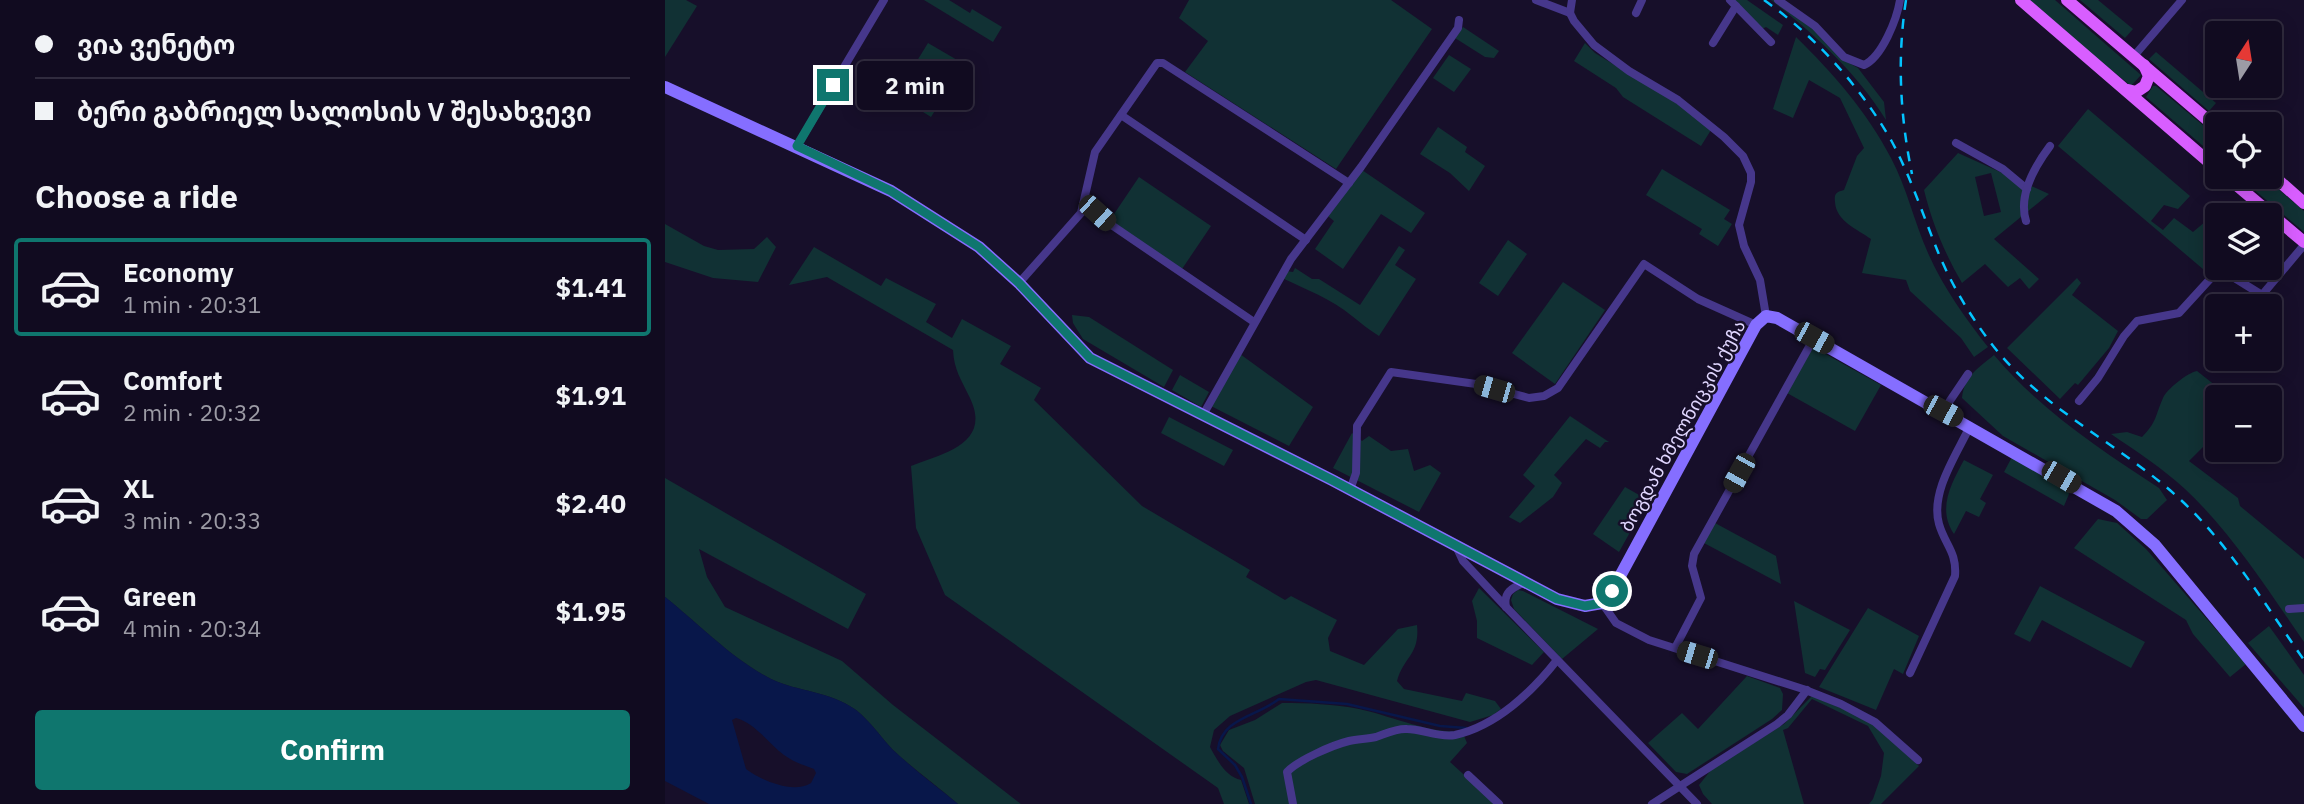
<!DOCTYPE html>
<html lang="en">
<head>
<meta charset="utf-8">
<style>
	:root { --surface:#110b20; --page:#1a1429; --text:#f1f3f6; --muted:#9c9ba5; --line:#302b3e; --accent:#0f766e }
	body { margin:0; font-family:"IBM Plex Sans","Noto Sans Georgian",sans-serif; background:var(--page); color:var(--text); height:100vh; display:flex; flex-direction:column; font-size:26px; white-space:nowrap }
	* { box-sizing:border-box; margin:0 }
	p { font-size:23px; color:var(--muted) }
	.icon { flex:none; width:38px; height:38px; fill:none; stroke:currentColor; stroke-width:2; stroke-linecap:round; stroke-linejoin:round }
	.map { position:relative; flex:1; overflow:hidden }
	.panel { display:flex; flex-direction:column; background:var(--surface); width:665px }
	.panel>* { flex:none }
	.banner { display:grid; align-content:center; height:154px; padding:0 35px; background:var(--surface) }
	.needle { width:46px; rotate:12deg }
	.tools { position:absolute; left:1540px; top:21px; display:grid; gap:14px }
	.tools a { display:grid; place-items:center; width:77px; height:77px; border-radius:7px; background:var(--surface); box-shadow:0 4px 18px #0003,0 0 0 2px var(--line); font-size:35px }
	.end { position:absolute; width:32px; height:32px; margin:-16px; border:9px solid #0f766e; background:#fff; box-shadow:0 0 0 4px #fff }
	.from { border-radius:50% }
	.bubble { position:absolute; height:49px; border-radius:7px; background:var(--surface); box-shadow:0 4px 18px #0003,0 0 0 2px var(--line); font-size:23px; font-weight:700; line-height:49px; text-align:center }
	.car { position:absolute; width:21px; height:42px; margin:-21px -10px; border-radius:9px; box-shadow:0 0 5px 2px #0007; background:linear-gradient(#222 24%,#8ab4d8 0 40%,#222 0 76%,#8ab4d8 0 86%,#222 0) }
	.banner b { display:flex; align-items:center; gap:24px; height:66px; font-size:26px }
	.banner b+b { border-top:2px solid var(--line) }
	.banner i { width:18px; height:18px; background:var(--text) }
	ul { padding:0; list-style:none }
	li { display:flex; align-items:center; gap:21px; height:98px; margin:0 14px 10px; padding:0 21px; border:4px solid transparent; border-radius:7px }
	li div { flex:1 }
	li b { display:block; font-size:26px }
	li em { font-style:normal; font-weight:700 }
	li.active { border-color:var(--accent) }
	li>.icon { width:63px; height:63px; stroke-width:1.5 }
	h2 { padding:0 35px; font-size:32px; line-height:84px }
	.button { display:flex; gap:14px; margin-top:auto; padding:14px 35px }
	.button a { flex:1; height:80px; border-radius:7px; background:var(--accent); color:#fff; font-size:28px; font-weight:700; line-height:80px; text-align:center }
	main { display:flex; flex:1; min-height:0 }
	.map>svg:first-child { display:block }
	.green { fill:#113134; fill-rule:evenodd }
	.water { fill:#08174a; fill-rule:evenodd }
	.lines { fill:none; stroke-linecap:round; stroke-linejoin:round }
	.stream { stroke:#08174a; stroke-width:2.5 }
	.street { stroke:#46378b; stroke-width:8 }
	.secondary { stroke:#856eff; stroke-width:12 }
	.primary { stroke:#d85eff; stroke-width:12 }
	.rail { stroke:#03c4ff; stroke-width:2.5; stroke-dasharray:10 9; stroke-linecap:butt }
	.route { stroke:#0f766e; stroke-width:9 }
	.labels { text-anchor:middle; stroke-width:5; stroke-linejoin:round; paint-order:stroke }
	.street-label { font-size:18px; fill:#e1d7ff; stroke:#170f2a }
</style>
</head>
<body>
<main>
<section class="panel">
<div class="banner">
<b><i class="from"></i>ვია ვენეტო</b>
<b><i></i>ბერი გაბრიელ სალოსის V შესახვევი</b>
</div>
<h2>Choose a ride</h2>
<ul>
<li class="active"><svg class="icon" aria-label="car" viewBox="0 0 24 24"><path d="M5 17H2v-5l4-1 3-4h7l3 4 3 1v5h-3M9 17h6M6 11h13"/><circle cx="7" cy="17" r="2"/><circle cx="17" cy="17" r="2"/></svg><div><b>Economy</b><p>1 min · 20:31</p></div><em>$1.41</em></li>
<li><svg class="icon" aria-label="car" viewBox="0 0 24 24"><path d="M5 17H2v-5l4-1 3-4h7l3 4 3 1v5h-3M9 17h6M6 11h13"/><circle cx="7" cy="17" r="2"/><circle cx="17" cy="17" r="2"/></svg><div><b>Comfort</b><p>2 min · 20:32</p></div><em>$1.91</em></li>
<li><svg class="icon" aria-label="car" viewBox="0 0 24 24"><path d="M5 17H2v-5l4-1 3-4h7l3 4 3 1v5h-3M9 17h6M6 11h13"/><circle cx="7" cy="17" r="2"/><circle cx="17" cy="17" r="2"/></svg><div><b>XL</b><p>3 min · 20:33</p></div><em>$2.40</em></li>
<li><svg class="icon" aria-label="car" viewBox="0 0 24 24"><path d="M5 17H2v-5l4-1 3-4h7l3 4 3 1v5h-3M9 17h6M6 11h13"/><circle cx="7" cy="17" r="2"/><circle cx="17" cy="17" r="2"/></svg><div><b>Green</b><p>4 min · 20:34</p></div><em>$1.95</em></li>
</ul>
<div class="button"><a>Confirm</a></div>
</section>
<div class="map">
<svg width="1639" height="804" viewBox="0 0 1639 804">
	<rect width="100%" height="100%" fill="#170f2a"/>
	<g class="green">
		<path d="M 0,0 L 21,0 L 32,6 L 0,57 Z"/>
		<path d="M 259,0 L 284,0 L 305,13 L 307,9 L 337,27 L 328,42 Z"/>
		<path d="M 524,0 L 726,0 L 767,29 L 671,169 L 520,72 L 543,41 L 514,18 Z"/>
		<path d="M 1069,0 L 1082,0 L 1118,25 L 1113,35 L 1101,27 L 1097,29 Z"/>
		<path d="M 1106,0 L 1110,0 L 1147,25 L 1184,63 L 1193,68 L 1219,102 L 1221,120 C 1191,72 1150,35 1106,0 Z"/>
		<path d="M 1361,0 L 1390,0 L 1476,75 L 1466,86 Z"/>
		<path d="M 1415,0 L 1433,0 L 1468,29 L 1460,38 Z"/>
		<path d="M 798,27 L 834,51 L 829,58 L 820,57 L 790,38 Z"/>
		<path d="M 1131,37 C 1168,73 1202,112 1226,158 C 1242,188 1249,222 1263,253 C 1278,287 1300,318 1323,347 L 1309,357 L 1296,338 L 1245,291 L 1241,280 L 1197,273 L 1206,239 C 1192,229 1171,221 1170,202 C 1169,194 1171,192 1179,190 L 1192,156 L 1199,148 L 1175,98 L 1144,80 L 1128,118 L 1108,109 Z"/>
		<path d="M 263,43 L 299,64 L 266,117 L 231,95 Z"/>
		<path d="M 920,43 L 930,53 L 1013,104 L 1046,130 L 1036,146 L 958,97 L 951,88 L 909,61 Z"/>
		<path d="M 1491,52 L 1551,103 L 1544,111 L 1484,59 Z"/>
		<path d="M 784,55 L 806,69 L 789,92 L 768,78 Z"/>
		<path d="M 1488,86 L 1491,86 L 1552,137 L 1552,158 L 1481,97 Z"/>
		<path d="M 1423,109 L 1525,196 L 1513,209 L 1499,205 L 1486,221 L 1498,230 L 1509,218 L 1528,232 L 1547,216 L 1552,220 L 1552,268 L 1559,268 L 1553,275 L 1545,275 L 1393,146 Z"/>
		<path d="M 773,127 L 802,147 L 800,152 L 820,166 L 804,191 L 785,173 L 755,154 Z"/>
		<path d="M 1293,153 L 1384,194 L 1329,239 L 1374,279 L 1364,289 L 1355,278 L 1343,287 L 1320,264 L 1297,283 C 1280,254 1267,223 1259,190 ZM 1326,173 L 1336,212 L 1319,216 L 1310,177 Z"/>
		<path d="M 997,169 L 1065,210 L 1059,219 L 1067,224 L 1053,246 L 1034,234 L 1037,229 L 981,195 Z"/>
		<path d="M 697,170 L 760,213 L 746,233 L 716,214 L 678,269 L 650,249 L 669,221 L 663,216 Z"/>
		<path d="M 474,177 L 546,226 L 517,269 L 445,220 Z"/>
		<path d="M 1574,177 L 1599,177 L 1639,211 L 1639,232 Z"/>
		<path d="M 0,224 L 39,246 L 53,250 L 89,249 L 102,237 L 111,247 L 93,282 L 48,278 L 0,262 Z"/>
		<path d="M 843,240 L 862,254 L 833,296 L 814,283 Z"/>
		<path d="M 734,246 L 740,250 L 730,265 L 751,279 L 714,336 C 704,330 696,323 687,316 C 667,299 640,289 617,278 L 621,271 L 628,272 L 630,268 L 647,279 L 654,279 L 695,305 Z"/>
		<path d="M 149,247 L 216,286 L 221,278 L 271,304 L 261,322 L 287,338 L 297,319 L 346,346 L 335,364 L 376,388 L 369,400 L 477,506 L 585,570 L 581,577 L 620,600 L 626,596 L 672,620 L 663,638 L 665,651 L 699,665 L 733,629 L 752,625 C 755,655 739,656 732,681 L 739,689 L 797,701 L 801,693 L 830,701 L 836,709 L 828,715 L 805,722 L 651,680 L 641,682 L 565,716 L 549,730 L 545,747 C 552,760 561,777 576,780 L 584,804 L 559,804 L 553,788 L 280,595 L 251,528 L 246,466 C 280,453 328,443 304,396 C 296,379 289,370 288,350 L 162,277 L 124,285 Z"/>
		<path d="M 1412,278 L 1416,283 L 1407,295 L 1453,331 L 1444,348 L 1413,385 L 1410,383 L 1395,399 L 1342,348 Z"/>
		<path d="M 898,282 L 940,310 L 890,384 L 847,353 Z"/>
		<path d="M 407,315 L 424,317 L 508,370 L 499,387 L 418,339 L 408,323 Z"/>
		<path d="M 1148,347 L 1216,385 L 1190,431 L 1122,393 Z"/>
		<path d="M 575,354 L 648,407 L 624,446 L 546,406 Z"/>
		<path d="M 1329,355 C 1374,409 1436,450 1494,488 L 1502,500 L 1482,519 L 1476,519 L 1450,500 L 1338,436 L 1297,398 C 1299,377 1313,368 1329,355 Z"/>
		<path d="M 1532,371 L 1565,397 L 1552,397 L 1552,433 L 1524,461 L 1573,498 L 1575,506 L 1639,559 L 1639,642 C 1603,590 1566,532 1520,489 C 1497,468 1471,451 1446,434 L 1462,432 L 1477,437 C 1492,422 1490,416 1498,398 C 1502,389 1522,373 1532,371 Z"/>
		<path d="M 515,375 L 544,392 L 536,407 L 507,390 Z"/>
		<path d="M 905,416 L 944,442 L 940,442 L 935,448 L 921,439 L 889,475 L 897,483 L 888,497 L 855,523 L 844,517 L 870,486 L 858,475 Z"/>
		<path d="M 504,417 L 568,450 L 559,466 L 496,433 Z"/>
		<path d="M 687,433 L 697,441 L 704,436 L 726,451 L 743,449 L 749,471 L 765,465 L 776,473 L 754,512 L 668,468 Z"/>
		<path d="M 1347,457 L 1402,489 L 1404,494 L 1399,506 L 1339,472 Z"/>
		<path d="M 1299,460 L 1328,475 L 1315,499 L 1321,503 L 1314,517 L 1301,511 L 1289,534 C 1272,509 1286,484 1299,460 Z"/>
		<path d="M 0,478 L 201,594 L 183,629 L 34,549 L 42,577 L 60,607 L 177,661 L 228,705 L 356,804 L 293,804 C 271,785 248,769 227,749 C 215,736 205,721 191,710 C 165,691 133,692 106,679 C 67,659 34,624 0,597 Z"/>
		<path d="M 960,487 L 983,500 L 954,552 L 928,534 Z"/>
		<path d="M 1433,519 L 1452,523 L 1481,549 L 1581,664 L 1565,677 L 1528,634 L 1521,620 L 1409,548 Z"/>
		<path d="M 1050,523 L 1111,556 L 1116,584 L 1039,543 Z"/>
		<path d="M 1375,586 L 1480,642 L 1466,668 L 1377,620 L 1365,642 L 1349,634 Z"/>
		<path d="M 814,588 L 879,652 L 867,665 L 812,638 L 812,621 L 807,601 Z"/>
		<path d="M 853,590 L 858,591 L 933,629 L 897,659 L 849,609 L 846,600 L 848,594 Z"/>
		<path d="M 1129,601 L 1185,630 L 1160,670 L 1155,669 L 1150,677 L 1140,673 Z"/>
		<path d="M 1203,608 L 1254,636 L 1238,674 L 1229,669 L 1211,710 L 1154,687 Z"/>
		<path d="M 1604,626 L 1639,675 L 1639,708 L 1583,643 Z"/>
		<path d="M 1082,676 L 1115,688 L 1118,694 L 1117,710 L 1107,719 L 1022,774 L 1011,772 L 983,743 L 1017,713 L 1033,729 Z"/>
		<path d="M 1147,696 L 1190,714 L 1210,726 L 1254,766 L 1216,804 L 1204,804 L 1208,799 L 1216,776 L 1219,753 L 1203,726 L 1147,699 L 1123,728 L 1118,730 L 1139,804 L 1047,804 L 1038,794 L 1034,785 L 1046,770 L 1119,724 Z"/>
		<path d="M 617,703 C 642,703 669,704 694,709 C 723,715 769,735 797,731 L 802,743 L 785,762 L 831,804 L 590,804 L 579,768 L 558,751 L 555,745 L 564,730 L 590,720 Z"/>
	</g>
	<path class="water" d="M 0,597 C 34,624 67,659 106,679 C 133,692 165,691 191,710 C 205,721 215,736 227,749 C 247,768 271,786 293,804 L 44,804 L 0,781 ZM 71,718 C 90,723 103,743 119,755 C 129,762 138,765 149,769 L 151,773 L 146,783 C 128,794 97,781 81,769 L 67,720 Z"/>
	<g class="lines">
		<path class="stream" d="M 586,804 L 577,777 L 570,765 L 553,749 C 557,718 591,717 614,699 L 682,704 L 775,726 L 801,728"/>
		<g class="street">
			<path d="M 871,0 L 905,13"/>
			<path d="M 907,0 L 905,13 L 909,21 L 929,45 L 964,71 L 1013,100 L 1059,137 L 1078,156 L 1086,173 L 1086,182 L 1074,225 L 1079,246 L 1095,280 L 1101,316"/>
			<path d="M 1065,0 L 1106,42"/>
			<path d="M 1113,0 L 1150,26 L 1179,57 L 1199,65 C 1217,57 1232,19 1235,0"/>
			<path d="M 971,13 L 977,0"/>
			<path d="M 1048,43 L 1071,6"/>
			<path d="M 1469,56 L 1517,0"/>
			<path d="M 456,115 L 641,240"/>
			<path d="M 1291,143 L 1338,169 L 1362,189"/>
			<path d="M 132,146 L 219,0"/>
			<path d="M 419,207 L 432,213 L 445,224 L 589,322"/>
			<path d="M 1361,221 C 1353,195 1370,166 1385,146"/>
			<path d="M 354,283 L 416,213 L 430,152 L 492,63 L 498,63 L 684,183"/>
			<path d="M 1414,401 L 1433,378 L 1459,336 L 1472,321 L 1514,313 L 1546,278 L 1568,277 L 1597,295 L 1639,245"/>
			<path d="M 1278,411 L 1303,374"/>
			<path d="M 538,415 L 626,259 L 696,167 L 793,28 L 794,20"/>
			<path d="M 685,490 L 691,473 L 692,426 L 726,372 L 811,384 L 864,398 L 879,396 L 893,388 L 979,264 L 1033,299 L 1091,325"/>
			<path d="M 791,546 L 798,561 L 841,607 L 1032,804"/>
			<path d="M 937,603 L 951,623 L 984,640 L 1138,689 L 1176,704 L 1210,722 L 1253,760"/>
			<path d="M 841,607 C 838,592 847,588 860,582"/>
			<path d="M 1624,609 L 1639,608"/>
			<path d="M 1010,648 L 1036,598 L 1027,566 L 1029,554 L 1149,338"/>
			<path d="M 1245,673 L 1290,576 C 1292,552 1280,545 1274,524 C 1265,492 1292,454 1305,426"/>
			<path d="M 803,775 L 834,804"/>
			<path d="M 628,804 L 622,772 C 633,760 668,745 684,741 C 693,739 702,739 711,737 C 720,734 732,728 742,729 C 757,729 774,738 790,735 C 831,726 867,692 892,660"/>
			<path d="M 987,804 L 1112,724 L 1123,715 L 1142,690"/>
		</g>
		<path class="secondary" d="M 0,87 L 226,191 L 314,247 L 354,283 L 425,358 L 667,480 L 892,599 L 920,606 L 937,603 L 947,591 L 1091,325 L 1101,316 L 1112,318 L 1451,511 L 1490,545 L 1639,726"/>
		<g class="primary">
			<path d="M 1356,0 L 1552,169"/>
			<path d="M 1402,0 L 1552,128"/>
			<path d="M 1463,90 L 1471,92 L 1480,86 L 1484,76 L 1479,65"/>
			<path d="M 1605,173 L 1639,203"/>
			<path d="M 1562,177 L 1639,242"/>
		</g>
		<g class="rail">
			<path d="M 1099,0 C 1151,37 1194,85 1226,140 C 1245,175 1258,215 1273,252 C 1287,286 1307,319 1329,347 C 1381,412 1457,445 1517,501 C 1565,546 1601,606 1639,660"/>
			<path d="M 1241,0 C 1232,58 1235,116 1247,174"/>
		</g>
	</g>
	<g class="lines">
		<path class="route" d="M 168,85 L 132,146 L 226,191 L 314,247 L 354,283 L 425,358 L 667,480 L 892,599 L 920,606 L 937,603 L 947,591"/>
	</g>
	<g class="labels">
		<g class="street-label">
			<text transform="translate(1018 426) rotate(-61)" y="6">ბოგდან ხმელნიცკის ქუჩა</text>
		</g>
	</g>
</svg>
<div class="tools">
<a><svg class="needle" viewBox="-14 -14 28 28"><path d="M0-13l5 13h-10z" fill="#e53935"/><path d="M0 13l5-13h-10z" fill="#9c9ba5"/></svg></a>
<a><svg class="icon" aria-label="locate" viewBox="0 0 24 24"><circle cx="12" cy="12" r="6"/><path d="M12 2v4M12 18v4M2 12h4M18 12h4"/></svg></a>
<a><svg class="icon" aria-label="layers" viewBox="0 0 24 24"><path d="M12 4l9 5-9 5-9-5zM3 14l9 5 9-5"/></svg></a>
<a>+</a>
<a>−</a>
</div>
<i class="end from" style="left:947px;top:591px"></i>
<i class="end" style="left:168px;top:85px"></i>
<div class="bubble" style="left:192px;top:61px;width:116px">2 min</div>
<i class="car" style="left:432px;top:213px;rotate:132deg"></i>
<i class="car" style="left:1149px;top:338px;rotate:119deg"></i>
<i class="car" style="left:829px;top:389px;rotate:286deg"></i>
<i class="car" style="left:1278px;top:411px;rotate:118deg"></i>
<i class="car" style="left:1074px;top:473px;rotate:209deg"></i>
<i class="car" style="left:1396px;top:477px;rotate:120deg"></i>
<i class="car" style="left:1032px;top:655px;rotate:287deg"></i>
</div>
</main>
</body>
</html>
